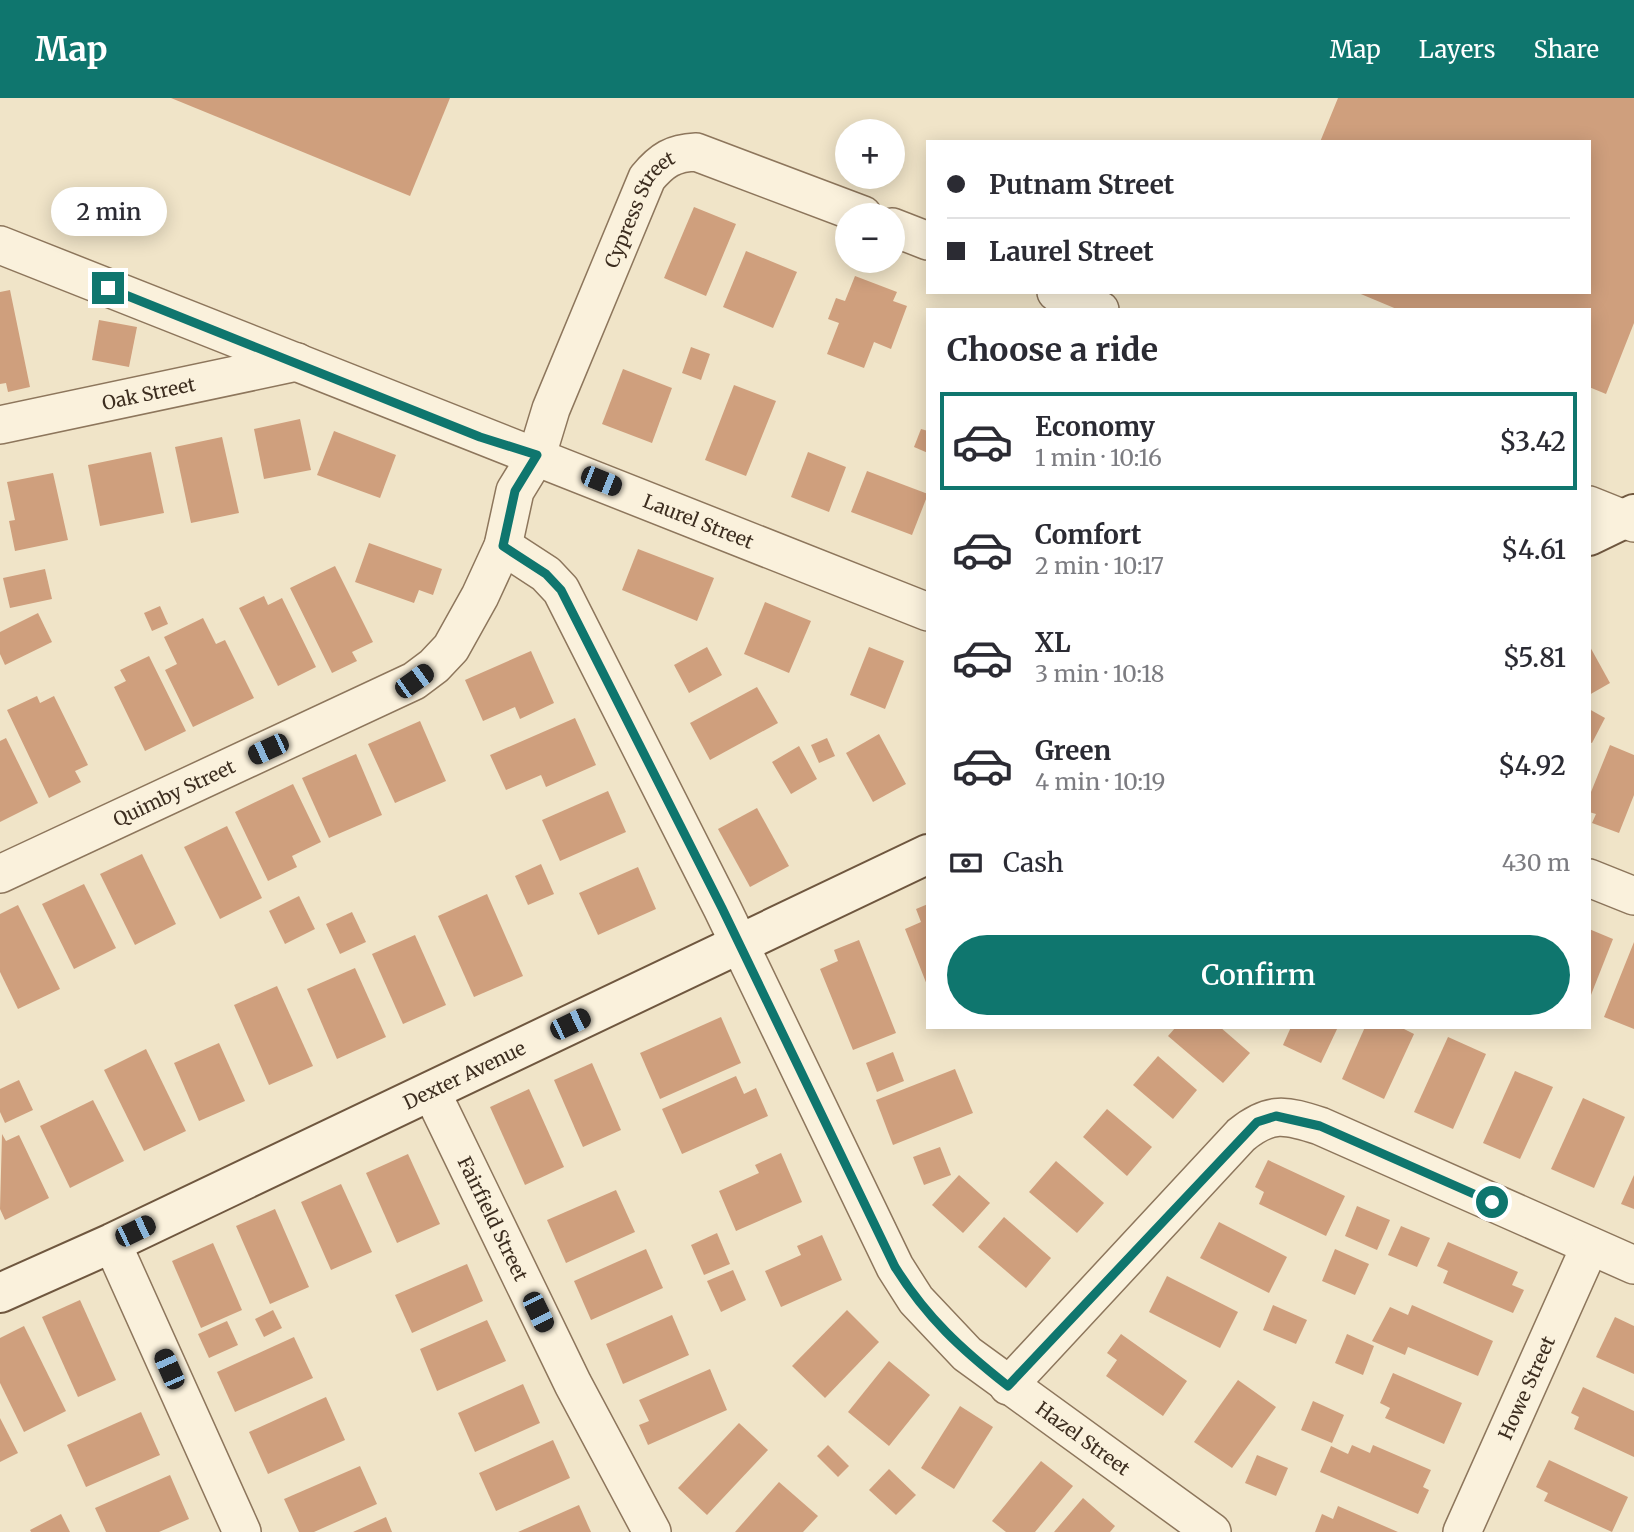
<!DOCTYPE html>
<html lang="en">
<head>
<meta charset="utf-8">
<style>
	:root { --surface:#fff; --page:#f7f7f7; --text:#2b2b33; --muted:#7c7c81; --line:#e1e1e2; --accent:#0f766e }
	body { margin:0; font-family:Merriweather,serif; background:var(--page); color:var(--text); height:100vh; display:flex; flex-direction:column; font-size:26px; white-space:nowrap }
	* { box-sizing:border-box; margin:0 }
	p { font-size:23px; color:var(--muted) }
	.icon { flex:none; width:38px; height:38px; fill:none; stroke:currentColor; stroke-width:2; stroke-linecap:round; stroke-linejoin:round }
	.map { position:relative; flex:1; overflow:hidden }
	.drawer { position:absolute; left:926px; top:210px; width:665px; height:721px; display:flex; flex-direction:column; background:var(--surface); border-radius:0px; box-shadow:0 4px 18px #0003 }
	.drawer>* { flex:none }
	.top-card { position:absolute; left:926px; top:42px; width:665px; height:154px; border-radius:0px; box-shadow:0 4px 18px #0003; display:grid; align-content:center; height:154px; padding:0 21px; background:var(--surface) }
	.buttons { position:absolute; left:835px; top:21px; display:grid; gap:14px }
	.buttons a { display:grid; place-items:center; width:70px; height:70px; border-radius:50%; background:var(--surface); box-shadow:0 4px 18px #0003; font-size:35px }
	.end { position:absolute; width:32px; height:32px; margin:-16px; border:9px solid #0f766e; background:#fff; box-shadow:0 0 0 4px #fff }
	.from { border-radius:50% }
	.bubble { position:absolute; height:49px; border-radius:24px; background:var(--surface); box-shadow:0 4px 18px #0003; font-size:23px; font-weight:600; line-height:49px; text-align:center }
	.car { position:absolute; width:21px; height:42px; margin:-21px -10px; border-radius:9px; box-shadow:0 0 5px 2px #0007; background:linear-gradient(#222 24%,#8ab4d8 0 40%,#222 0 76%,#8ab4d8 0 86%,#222 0) }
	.top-card b { display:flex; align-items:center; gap:24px; height:66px; font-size:26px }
	.top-card b+b { border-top:2px solid var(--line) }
	.top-card i { width:18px; height:18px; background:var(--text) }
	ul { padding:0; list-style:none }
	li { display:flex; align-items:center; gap:21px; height:98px; margin:0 14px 10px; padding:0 7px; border:4px solid transparent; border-radius:0px }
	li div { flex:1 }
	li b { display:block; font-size:26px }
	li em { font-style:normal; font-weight:600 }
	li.selected { border-color:var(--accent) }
	li>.icon { width:63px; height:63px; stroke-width:1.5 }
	h2 { padding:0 21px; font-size:32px; line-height:84px }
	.pay { display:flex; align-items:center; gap:18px; height:77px; padding:0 21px; font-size:26px }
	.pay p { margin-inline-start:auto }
	.button { display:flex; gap:14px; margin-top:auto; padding:14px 21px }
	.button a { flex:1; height:80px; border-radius:42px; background:var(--accent); color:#fff; font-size:28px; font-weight:600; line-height:80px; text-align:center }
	header { display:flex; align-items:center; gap:42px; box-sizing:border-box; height:98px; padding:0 35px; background:var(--accent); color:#fff }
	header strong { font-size:33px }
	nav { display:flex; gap:38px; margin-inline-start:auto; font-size:24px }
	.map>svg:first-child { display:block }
	.building { fill:#cf9f7d }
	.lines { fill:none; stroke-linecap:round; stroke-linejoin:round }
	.street-casing { stroke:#8d765c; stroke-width:40 }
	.secondary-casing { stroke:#6f573f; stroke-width:42 }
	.street { stroke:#faf1dc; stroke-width:37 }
	.secondary { stroke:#faf1dc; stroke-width:38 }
	.route { stroke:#0f766e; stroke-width:9 }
	.labels { text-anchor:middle; stroke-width:6; stroke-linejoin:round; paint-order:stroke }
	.street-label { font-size:19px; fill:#3d2e20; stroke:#f7eed8 }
</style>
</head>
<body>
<header>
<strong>Map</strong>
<nav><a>Map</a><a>Layers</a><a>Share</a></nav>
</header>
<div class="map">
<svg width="1634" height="1434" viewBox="0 0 1634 1434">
	<rect width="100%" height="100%" fill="#f0e4c8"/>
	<g class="building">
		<path d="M 171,0 L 450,0 L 410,98 Z"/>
		<path d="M 1338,0 L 1634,0 L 1634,225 L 1606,296 L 1589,289 L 1589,212 L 1399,212 L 1356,194 L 1589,194 L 1589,44 L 1320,44 Z"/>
		<path d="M 694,109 L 736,126 L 706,198 L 664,180 Z"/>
		<path d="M 746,153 L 797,174 L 773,230 L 723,209 Z"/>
		<path d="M 855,178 L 897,194 L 893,203 L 907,208 L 891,251 L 874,244 L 864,270 L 827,256 L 839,225 L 828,221 L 836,200 L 845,203 Z"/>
		<path d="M 10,192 L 30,289 L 8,294 L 6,285 L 0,286 L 0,194 Z"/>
		<path d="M 99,222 L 137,229 L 129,269 L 92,262 Z"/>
		<path d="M 691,249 L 710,256 L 701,282 L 682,275 Z"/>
		<path d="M 623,271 L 672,290 L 652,345 L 602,326 Z"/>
		<path d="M 734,287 L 776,303 L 746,378 L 705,362 Z"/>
		<path d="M 300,321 L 311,372 L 264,381 L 254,331 Z"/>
		<path d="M 921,331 L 928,333 L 928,355 L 914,349 Z"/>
		<path d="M 334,333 L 396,357 L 380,400 L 317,377 Z"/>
		<path d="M 222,339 L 239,415 L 191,425 L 175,349 Z"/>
		<path d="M 151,354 L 164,415 L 100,428 L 88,367 Z"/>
		<path d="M 808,354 L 846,369 L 829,414 L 791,399 Z"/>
		<path d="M 867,373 L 928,396 L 912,437 L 851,414 Z"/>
		<path d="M 53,375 L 68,442 L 15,453 L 9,423 L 15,422 L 7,384 Z"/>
		<path d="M 369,445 L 442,471 L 433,497 L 419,492 L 414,505 L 355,484 Z"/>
		<path d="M 638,451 L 714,480 L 697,523 L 622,492 Z"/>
		<path d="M 335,468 L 373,544 L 352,554 L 357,563 L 332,575 L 290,490 Z"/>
		<path d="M 45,471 L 52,501 L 10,510 L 3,480 Z"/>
		<path d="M 264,498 L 268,507 L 282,500 L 316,569 L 278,588 L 239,510 Z"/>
		<path d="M 765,504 L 811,523 L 789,575 L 744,556 Z"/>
		<path d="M 160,508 L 168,526 L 152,533 L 144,515 Z"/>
		<path d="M 38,515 L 52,544 L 5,567 L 0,556 L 0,534 Z"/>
		<path d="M 203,520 L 216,546 L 225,542 L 254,600 L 193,629 L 165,572 L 177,566 L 164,539 Z"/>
		<path d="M 1589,547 L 1610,585 L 1589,597 Z"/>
		<path d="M 707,549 L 722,577 L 689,595 L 674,567 Z"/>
		<path d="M 869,549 L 904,563 L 885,611 L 850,597 Z"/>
		<path d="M 531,553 L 554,605 L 520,621 L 515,609 L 483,623 L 465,582 Z"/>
		<path d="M 149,558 L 186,633 L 145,653 L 114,589 L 126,583 L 120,572 Z"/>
		<path d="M 757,589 L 778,625 L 710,662 L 690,625 Z"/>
		<path d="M 37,598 L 40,605 L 54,598 L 88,667 L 75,673 L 81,684 L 49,700 L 7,612 Z"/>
		<path d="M 1589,611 L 1605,620 L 1592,645 L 1589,644 Z"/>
		<path d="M 575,620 L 596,667 L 546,689 L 541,677 L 506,692 L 490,657 Z"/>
		<path d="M 420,623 L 446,683 L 395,705 L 368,646 Z"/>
		<path d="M 879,636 L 906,686 L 873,704 L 846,655 Z"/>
		<path d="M 6,640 L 38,705 L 0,724 L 0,643 Z"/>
		<path d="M 827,640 L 835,658 L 819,665 L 811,647 Z"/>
		<path d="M 1610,647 L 1634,657 L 1634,697 L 1619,735 L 1592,725 L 1596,716 L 1589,714 L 1589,693 L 1591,694 Z"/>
		<path d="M 799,648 L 817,681 L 791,696 L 772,664 Z"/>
		<path d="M 356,656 L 382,717 L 329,740 L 302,680 Z"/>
		<path d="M 293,686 L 321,744 L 292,758 L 297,769 L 268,783 L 235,714 Z"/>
		<path d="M 608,693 L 626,734 L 560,763 L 542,722 Z"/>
		<path d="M 757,710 L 789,768 L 750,789 L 718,731 Z"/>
		<path d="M 227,728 L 262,800 L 220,821 L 184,749 Z"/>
		<path d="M 142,756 L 176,826 L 135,847 L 100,776 Z"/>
		<path d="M 541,766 L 554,796 L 528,807 L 515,778 Z"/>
		<path d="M 638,769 L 656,811 L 598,837 L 579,795 Z"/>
		<path d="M 84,786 L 116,850 L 74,871 L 42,806 Z"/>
		<path d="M 487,796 L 523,878 L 474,899 L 438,818 Z"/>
		<path d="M 299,798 L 315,831 L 285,846 L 269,813 Z"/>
		<path d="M 928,806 L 928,887 L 927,887 L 905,831 L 921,824 L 916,811 Z"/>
		<path d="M 18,807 L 60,891 L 18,911 L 0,874 L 0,816 Z"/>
		<path d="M 352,814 L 366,844 L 340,856 L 326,826 Z"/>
		<path d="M 1589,831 L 1613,841 L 1589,902 Z"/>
		<path d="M 415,837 L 446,907 L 403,926 L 372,856 Z"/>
		<path d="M 859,842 L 896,935 L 853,952 L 820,871 L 838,863 L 834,852 Z"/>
		<path d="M 1634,844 L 1634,931 L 1604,919 Z"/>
		<path d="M 355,870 L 386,939 L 337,961 L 307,891 Z"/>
		<path d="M 277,888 L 313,968 L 269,987 L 234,907 Z"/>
		<path d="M 721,919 L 741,965 L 660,1001 L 640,955 Z"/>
		<path d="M 1176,929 L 1220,929 L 1250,955 L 1223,985 L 1168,938 Z"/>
		<path d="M 1291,929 L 1338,929 L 1321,965 L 1283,947 Z"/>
		<path d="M 1365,929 L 1400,929 L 1414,936 L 1384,1001 L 1342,981 Z"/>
		<path d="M 1448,939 L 1486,956 L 1453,1031 L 1414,1014 Z"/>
		<path d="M 219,945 L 245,1003 L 199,1023 L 174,965 Z"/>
		<path d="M 146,951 L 186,1033 L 144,1053 L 104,972 Z"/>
		<path d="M 893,954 L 904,983 L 877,994 L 866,965 Z"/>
		<path d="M 1158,958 L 1197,992 L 1173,1021 L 1133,987 Z"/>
		<path d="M 592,965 L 621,1032 L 583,1049 L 554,982 Z"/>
		<path d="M 955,971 L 973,1015 L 893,1047 L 876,1002 Z"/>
		<path d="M 1515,973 L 1553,989 L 1520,1061 L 1483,1045 Z"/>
		<path d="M 736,978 L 744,996 L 756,990 L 768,1018 L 682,1056 L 662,1011 Z"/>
		<path d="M 19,982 L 33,1012 L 5,1025 L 0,1014 L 0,991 Z"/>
		<path d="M 529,991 L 564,1069 L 525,1087 L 490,1009 Z"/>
		<path d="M 1583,1000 L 1625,1019 L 1594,1090 L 1551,1071 Z"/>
		<path d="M 93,1002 L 124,1063 L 70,1090 L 40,1028 Z"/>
		<path d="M 1107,1011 L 1152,1049 L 1127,1078 L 1083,1039 Z"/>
		<path d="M 2,1036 L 6,1043 L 19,1037 L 49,1100 L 5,1122 L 0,1111 Z"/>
		<path d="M 940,1049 L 951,1077 L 924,1087 L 913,1059 Z"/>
		<path d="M 781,1055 L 802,1104 L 736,1133 L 719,1093 L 759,1075 L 755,1067 Z"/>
		<path d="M 408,1056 L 440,1126 L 397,1145 L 366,1075 Z"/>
		<path d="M 1268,1062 L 1345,1098 L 1326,1138 L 1259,1106 L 1264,1094 L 1255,1089 Z"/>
		<path d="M 1056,1063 L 1104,1105 L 1077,1135 L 1029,1094 Z"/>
		<path d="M 959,1077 L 990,1105 L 963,1135 L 932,1107 Z"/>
		<path d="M 1634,1077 L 1634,1111 L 1621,1106 Z"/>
		<path d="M 341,1086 L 372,1154 L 331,1172 L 301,1104 Z"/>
		<path d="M 616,1092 L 635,1134 L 566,1165 L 547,1122 Z"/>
		<path d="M 1357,1108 L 1390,1122 L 1377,1152 L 1345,1138 Z"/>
		<path d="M 275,1111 L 309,1189 L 270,1206 L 236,1128 Z"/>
		<path d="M 1004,1119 L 1051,1160 L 1026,1190 L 978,1149 Z"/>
		<path d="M 1219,1124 L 1287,1159 L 1269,1195 L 1200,1160 Z"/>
		<path d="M 1401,1128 L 1430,1140 L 1417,1169 L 1388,1157 Z"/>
		<path d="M 717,1135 L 730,1166 L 704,1177 L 691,1147 Z"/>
		<path d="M 822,1137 L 842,1182 L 781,1209 L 765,1173 L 801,1157 L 797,1148 Z"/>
		<path d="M 1448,1144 L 1518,1174 L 1512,1187 L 1524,1192 L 1513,1215 L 1443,1185 L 1448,1173 L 1437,1168 Z"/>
		<path d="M 213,1145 L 242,1212 L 201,1230 L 172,1163 Z"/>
		<path d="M 646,1151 L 663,1190 L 591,1222 L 574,1183 Z"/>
		<path d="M 1335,1151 L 1369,1166 L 1355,1197 L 1322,1183 Z"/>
		<path d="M 467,1166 L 483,1203 L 412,1235 L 395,1197 Z"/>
		<path d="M 733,1172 L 746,1202 L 721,1214 L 707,1183 Z"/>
		<path d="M 1167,1178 L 1238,1214 L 1220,1250 L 1149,1214 Z"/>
		<path d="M 80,1202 L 116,1282 L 78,1299 L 42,1219 Z"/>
		<path d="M 1273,1207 L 1307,1222 L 1296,1246 L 1263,1232 Z"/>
		<path d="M 1412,1207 L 1493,1243 L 1478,1278 L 1408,1249 L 1405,1257 L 1372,1243 L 1390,1209 L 1408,1217 Z"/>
		<path d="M 273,1212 L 282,1230 L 264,1239 L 255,1221 Z"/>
		<path d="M 847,1212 L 879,1244 L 825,1300 L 792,1268 Z"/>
		<path d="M 672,1217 L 689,1257 L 623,1286 L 606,1246 Z"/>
		<path d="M 1615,1219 L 1634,1228 L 1634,1276 L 1596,1259 Z"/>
		<path d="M 487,1222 L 506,1263 L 437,1293 L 420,1251 Z"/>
		<path d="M 227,1223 L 238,1247 L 209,1260 L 198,1236 Z"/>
		<path d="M 24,1228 L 66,1313 L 24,1334 L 0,1285 L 0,1240 Z"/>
		<path d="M 1121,1236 L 1187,1283 L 1163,1318 L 1106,1278 L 1117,1262 L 1107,1255 Z"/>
		<path d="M 1347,1236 L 1374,1248 L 1363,1277 L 1335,1265 Z"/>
		<path d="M 294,1239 L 313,1280 L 235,1314 L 217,1274 Z"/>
		<path d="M 889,1263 L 930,1297 L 889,1348 L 848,1314 Z"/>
		<path d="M 710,1271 L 727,1312 L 648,1347 L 639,1327 L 649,1323 L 639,1302 Z"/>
		<path d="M 1393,1275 L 1462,1305 L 1444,1346 L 1385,1320 L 1390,1310 L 1380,1305 Z"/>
		<path d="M 1238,1282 L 1276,1309 L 1232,1370 L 1194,1344 Z"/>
		<path d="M 523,1286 L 540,1325 L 475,1354 L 458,1315 Z"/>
		<path d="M 1583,1289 L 1634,1313 L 1634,1359 L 1574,1331 L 1579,1319 L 1571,1315 Z"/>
		<path d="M 326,1299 L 345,1342 L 268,1376 L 249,1334 Z"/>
		<path d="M 1313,1303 L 1344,1317 L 1332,1345 L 1301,1332 Z"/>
		<path d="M 960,1308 L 993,1329 L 954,1391 L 921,1370 Z"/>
		<path d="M 141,1314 L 160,1357 L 86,1389 L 67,1347 Z"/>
		<path d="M 0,1320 L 18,1355 L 0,1364 Z"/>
		<path d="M 739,1325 L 768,1352 L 707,1417 L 678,1390 Z"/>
		<path d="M 553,1342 L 570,1380 L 496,1413 L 479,1375 Z"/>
		<path d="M 828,1347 L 849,1368 L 838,1379 L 817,1358 Z"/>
		<path d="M 1352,1347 L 1370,1355 L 1373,1347 L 1431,1372 L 1423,1389 L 1429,1392 L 1418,1416 L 1320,1374 L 1331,1348 L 1348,1356 Z"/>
		<path d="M 1257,1357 L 1288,1370 L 1276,1398 L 1245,1385 Z"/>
		<path d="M 1549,1362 L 1628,1399 L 1612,1434 L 1544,1403 L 1548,1395 L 1536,1389 Z"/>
		<path d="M 1041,1363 L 1073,1388 L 1035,1434 L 1006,1434 L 992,1423 Z"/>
		<path d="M 360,1368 L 377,1406 L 314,1434 L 299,1434 L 284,1401 Z"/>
		<path d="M 889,1371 L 916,1397 L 896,1417 L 869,1392 Z"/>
		<path d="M 170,1377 L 189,1421 L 159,1434 L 106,1434 L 95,1410 Z"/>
		<path d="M 779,1384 L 818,1418 L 803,1434 L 735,1434 Z"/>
		<path d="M 1083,1400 L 1115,1428 L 1110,1434 L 1054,1434 Z"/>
		<path d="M 579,1407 L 591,1434 L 518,1434 Z"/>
		<path d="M 1338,1408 L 1398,1434 L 1315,1434 L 1322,1416 L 1333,1421 Z"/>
		<path d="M 61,1416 L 70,1434 L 31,1434 L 30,1432 Z"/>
		<path d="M 386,1419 L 392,1434 L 353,1434 Z"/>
	</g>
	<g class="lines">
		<g class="street-casing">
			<g id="street">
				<path d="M 892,129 L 928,143"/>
				<path id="s1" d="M 0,147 L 928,514"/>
				<path d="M 1056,194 L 1100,212"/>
				<path id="s2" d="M 0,327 L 297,264"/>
				<path d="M 1589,407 L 1634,425"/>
				<path id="s3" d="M 503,448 L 546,476 L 561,492 L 722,810 L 895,1169 L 916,1202 L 967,1256 L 1212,1434"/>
				<path id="s4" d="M 0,776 L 414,583 L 434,568 L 451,550 L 480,498 L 503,448 L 515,393 L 537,357 L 551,311 L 647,80 C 662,62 673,55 696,54 L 863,117"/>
				<path d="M 1589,780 L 1634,798"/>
				<path id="s5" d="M 431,993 L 573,1286 L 652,1434"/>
				<path d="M 112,1145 L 242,1434"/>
				<path d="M 1008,1288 L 1241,1037 C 1270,1013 1286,1017 1320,1028 L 1634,1167"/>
				<path id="s6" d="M 1462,1434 L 1590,1148"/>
			</g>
		</g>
		<g class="secondary-casing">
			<g id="secondary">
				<path d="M 1589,438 L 1634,416"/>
				<path id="s7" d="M 0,1195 L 112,1145 L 928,756"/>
			</g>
		</g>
		<use href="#street" class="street"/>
		<use href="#secondary" class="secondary"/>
	</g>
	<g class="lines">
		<path class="route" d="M 108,190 L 480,339 L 537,357 L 515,393 L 503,448 L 546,476 L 561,492 L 722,810 L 895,1169 C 927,1220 961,1251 1008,1288 L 1257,1024 L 1276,1018 L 1320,1028 L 1492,1104"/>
	</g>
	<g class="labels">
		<g class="street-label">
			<text dy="7" stroke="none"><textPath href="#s4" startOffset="987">Cypress Street</textPath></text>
			<text dy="7" stroke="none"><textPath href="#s2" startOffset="152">Oak Street</textPath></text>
			<text dy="7" stroke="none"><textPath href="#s1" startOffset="751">Laurel Street</textPath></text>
			<text dy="7" stroke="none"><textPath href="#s4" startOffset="192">Quimby Street</textPath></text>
			<text dy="7" stroke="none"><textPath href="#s7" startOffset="513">Dexter Avenue</textPath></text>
			<text dy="7" stroke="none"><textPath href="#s5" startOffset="142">Fairfield Street</textPath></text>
			<text dy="7" stroke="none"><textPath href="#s6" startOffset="158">Howe Street</textPath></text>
			<text dy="7" stroke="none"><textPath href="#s3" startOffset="1085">Hazel Street</textPath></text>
		</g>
	</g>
</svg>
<div class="buttons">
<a>+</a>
<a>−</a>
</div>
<i class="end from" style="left:1492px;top:1104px"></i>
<i class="end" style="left:108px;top:190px"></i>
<div class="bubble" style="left:51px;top:89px;width:116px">2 min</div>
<i class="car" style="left:601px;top:383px;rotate:112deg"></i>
<i class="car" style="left:414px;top:583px;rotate:54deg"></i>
<i class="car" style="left:268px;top:651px;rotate:245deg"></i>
<i class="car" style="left:570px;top:926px;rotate:64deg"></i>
<i class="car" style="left:135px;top:1133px;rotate:64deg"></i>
<i class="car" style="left:538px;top:1214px;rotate:154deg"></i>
<i class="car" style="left:169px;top:1271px;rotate:336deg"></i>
<div class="top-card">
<b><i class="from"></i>Putnam Street</b>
<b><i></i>Laurel Street</b>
</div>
<section class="drawer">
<h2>Choose a ride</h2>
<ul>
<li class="selected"><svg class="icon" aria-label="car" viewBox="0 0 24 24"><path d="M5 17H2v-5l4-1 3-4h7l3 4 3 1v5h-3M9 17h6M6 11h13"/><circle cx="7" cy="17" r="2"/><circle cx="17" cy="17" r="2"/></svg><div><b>Economy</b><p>1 min · 10:16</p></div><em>$3.42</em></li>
<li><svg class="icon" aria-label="car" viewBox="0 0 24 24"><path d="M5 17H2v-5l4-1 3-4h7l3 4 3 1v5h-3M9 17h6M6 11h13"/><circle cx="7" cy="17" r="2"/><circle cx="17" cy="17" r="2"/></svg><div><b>Comfort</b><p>2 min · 10:17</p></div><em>$4.61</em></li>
<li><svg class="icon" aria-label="car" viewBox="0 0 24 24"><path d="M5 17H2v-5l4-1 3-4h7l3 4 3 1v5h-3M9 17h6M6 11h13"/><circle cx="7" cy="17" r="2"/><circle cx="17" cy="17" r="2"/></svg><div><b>XL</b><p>3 min · 10:18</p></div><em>$5.81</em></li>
<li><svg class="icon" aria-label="car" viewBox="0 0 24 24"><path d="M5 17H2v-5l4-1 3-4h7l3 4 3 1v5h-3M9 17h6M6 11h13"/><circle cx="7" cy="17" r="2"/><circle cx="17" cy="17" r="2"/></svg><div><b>Green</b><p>4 min · 10:19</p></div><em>$4.92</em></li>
</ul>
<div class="pay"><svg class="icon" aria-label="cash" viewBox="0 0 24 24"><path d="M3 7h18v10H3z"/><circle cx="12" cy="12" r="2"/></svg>Cash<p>430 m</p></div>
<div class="button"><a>Confirm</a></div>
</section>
</div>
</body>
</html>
